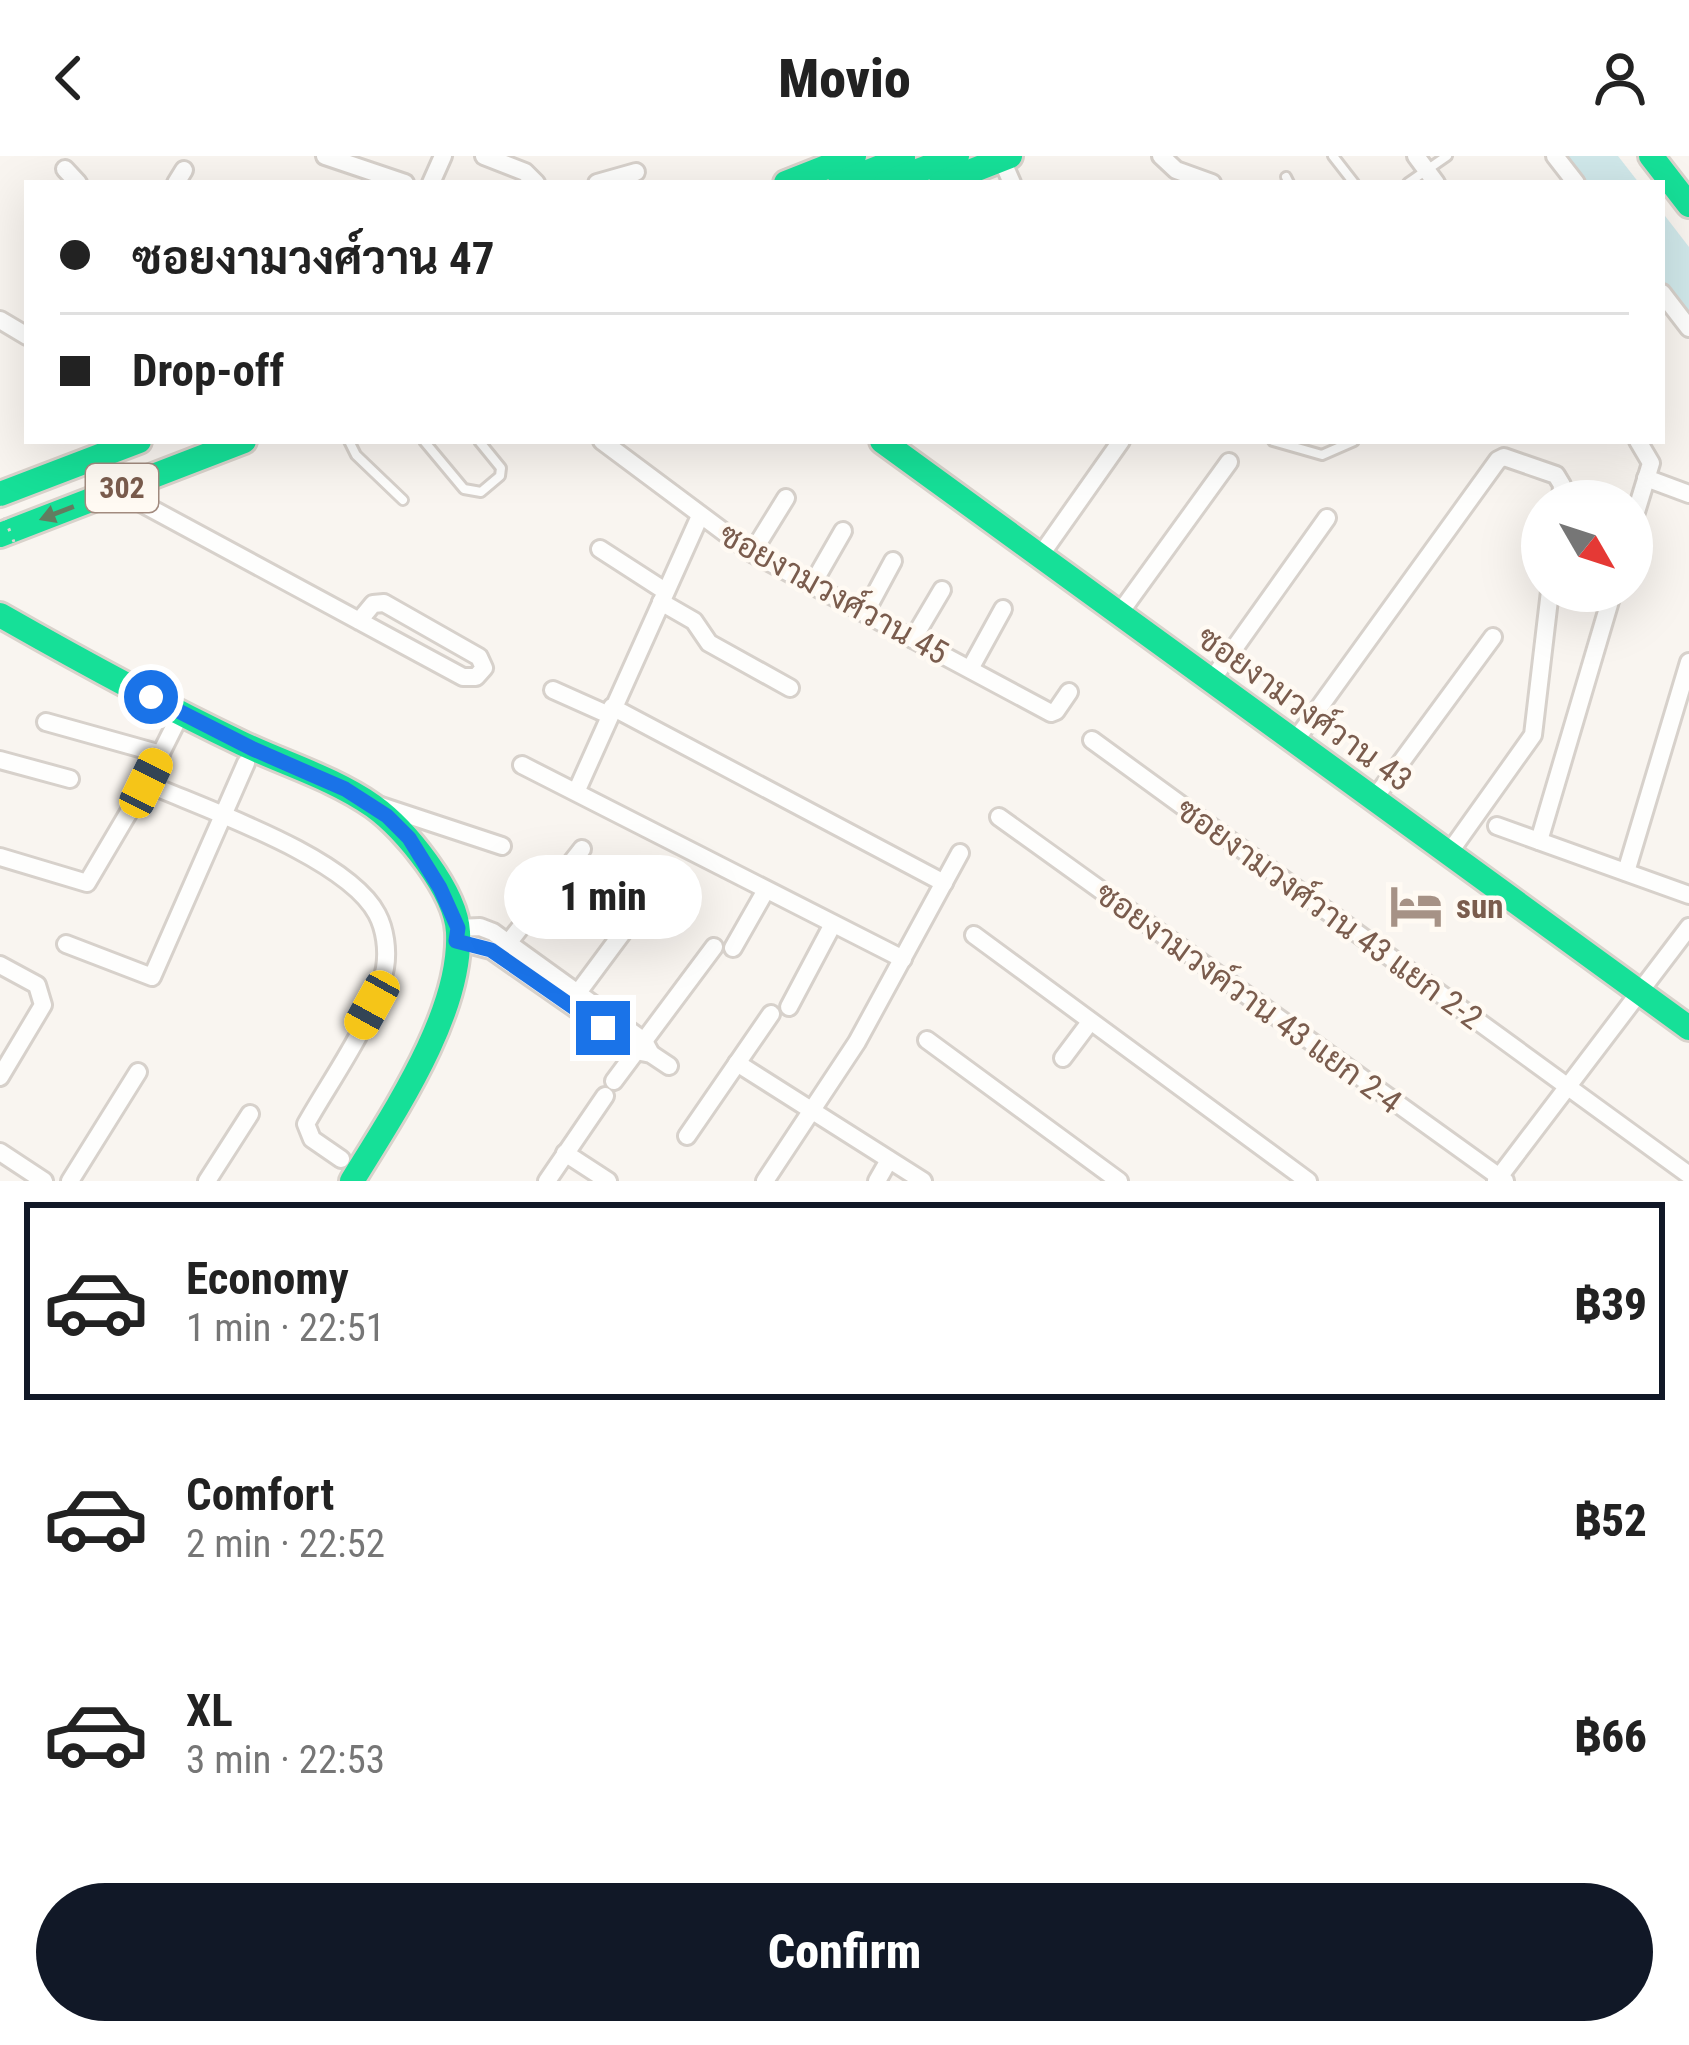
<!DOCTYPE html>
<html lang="en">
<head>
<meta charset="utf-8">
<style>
	:root { --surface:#fff; --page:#f2f2f2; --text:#222; --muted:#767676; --line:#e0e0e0; --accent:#111827 }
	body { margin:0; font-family:"Roboto Condensed",Sarabun,sans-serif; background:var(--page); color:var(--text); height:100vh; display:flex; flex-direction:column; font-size:45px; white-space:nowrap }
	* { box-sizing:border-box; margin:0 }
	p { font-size:39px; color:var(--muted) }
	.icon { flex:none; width:66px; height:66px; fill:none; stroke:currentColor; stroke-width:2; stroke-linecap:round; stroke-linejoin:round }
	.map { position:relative; height:1025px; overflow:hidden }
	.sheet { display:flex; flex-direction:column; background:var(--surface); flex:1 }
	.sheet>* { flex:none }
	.top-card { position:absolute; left:24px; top:24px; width:1641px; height:264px; border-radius:0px; box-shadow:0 12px 48px #0002; display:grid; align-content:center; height:264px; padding:0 36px; background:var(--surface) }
	.needle { width:78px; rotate:129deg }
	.buttons { position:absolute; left:1521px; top:324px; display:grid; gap:24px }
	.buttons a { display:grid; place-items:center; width:132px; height:132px; border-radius:50%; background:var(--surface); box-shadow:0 12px 48px #0002; font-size:60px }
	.end { position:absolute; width:54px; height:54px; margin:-27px; border:15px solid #1a73e8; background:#fff; box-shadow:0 0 0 6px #fff }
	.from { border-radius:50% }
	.bubble { position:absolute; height:84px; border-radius:42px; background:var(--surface); box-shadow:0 12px 48px #0002; font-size:39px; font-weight:800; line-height:84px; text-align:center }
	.car { position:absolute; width:36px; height:72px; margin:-36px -18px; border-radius:15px; box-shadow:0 0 9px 3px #0007; background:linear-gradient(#f5c518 24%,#345 0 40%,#f5c518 0 76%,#345 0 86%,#f5c518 0) }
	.top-card b { display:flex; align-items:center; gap:42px; height:114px; font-size:45px }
	.top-card b+b { border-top:3px solid var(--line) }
	.top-card i { width:30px; height:30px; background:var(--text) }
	ul { padding:21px 0 0; list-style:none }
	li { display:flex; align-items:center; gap:36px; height:198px; margin:0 24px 18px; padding:0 12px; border:6px solid transparent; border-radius:0px }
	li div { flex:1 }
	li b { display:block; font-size:45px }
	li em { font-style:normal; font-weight:800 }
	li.on { border-color:var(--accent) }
	li>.icon { width:108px; height:108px; stroke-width:1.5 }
	.primary-button { display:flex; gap:24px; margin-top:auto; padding:24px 36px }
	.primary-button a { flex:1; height:138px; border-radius:72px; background:var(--accent); color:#fff; font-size:48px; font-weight:800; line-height:138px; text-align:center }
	header { display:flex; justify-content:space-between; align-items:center; height:156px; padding:0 36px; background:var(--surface); font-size:54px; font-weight:800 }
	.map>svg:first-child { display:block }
	.water { fill:#d0e8ea }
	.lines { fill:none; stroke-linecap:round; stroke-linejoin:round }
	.lane-casing { stroke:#d7d1cb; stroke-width:14 }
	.street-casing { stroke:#d7d1cb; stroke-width:22 }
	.fast-casing { stroke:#d9d2cb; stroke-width:30 }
	.lane { stroke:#fefefd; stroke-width:8 }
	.street { stroke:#fefefd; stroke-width:16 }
	.fast { stroke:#16e098; stroke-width:24 }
	.path-bridge { stroke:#dcd5d0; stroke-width:3; stroke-dasharray:3 9; stroke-linecap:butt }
	.oneway { fill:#617d60 }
	.route { stroke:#1a73e8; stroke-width:15 }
	.labels { text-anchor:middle; stroke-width:9; stroke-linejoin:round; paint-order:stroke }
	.shield { fill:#fffaf3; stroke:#a28b7f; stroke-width:3 }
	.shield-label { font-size:30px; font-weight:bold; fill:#7a5c4d }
	.street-label { font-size:33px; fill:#7a5c4d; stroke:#fffaf3 }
	.poi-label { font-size:33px; font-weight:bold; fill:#7a5c4d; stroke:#fffaf3; text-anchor:start }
</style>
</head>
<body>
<header><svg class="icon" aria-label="back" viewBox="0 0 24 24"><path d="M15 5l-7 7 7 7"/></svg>Movio<svg class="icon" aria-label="person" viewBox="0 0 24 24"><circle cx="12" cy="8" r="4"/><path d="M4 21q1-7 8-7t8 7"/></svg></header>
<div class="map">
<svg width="1689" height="1025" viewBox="0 0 1689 1025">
	<rect width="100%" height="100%" fill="#f9f5f0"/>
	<g class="water">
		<path d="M 1558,0 L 1618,0 L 1639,27 L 1579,27 Z"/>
		<path d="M 1662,56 L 1689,91 L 1689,167 L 1662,133 Z"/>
	</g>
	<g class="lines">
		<g class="lane-casing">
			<g id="lane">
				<path d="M 1333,0 L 1354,27"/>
				<path d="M 1286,21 L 1289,27"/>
				<path d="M 1408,27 L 1447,0"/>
				<path d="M 349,285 L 356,299 L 403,344"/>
				<path d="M 424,285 L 464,333 L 481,336 L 500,320 L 501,312 L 479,285"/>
				<path d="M 1273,285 L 1322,299 L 1354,285"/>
			</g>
		</g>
		<g class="street-casing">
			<g id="street">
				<path d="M 325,0 L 405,27"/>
				<path d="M 484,0 L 525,16 L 536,27"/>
				<path d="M 1161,0 L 1176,14 L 1212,27"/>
				<path d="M 1416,0 L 1436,27"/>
				<path d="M 1555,0 L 1576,27"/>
				<path d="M 1002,4 L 1012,27"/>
				<path d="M 65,13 L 78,27"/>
				<path d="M 176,27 L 184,14"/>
				<path d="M 431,27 L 443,0"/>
				<path d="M 597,27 L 636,16"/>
				<path d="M 1662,137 L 1689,172"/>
				<path d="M 0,164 L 27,180"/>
				<path d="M 602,285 L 752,397 L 1051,557 L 1056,555 L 1069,536"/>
				<path d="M 1646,322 L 1689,338"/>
				<path d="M 117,334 L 463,521 L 476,521 L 484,512 L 479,501 L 384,447 L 373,448 L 359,465"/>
				<path d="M 1632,369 L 1651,307 L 1638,285"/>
				<path d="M 600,393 L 665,435"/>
				<path d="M 752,397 L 786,342"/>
				<path d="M 1040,400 L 1121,285"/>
				<path d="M 812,429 L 843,375"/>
				<path d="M 661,446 L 694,465 L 709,487 L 790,532"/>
				<path d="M 865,457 L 893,405"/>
				<path d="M 1119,458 L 1229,306"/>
				<path d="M 913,483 L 942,434"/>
				<path d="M 970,513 L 1003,453"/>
				<path d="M 1211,525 L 1327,362"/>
				<path d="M 553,534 L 609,559"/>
				<path d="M 612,551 L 944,727"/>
				<path d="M 46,566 L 161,598"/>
				<path d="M 1092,584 L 1689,1019"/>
				<path d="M 1295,585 L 1498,304 L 1504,301 L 1556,319 L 1562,329 L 1561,345"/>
				<path d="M 0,604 L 70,623"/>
				<path d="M 522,609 L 903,803"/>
				<path d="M 146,627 L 181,557"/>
				<path d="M 577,634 L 700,360"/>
				<path d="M 1374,643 L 1493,481"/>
				<path d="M 378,649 L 502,690"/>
				<path d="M 999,661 L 1505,1025"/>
				<path d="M 1497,670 L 1689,739"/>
				<path d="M 1539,685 L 1613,435"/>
				<path d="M 1449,697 L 1533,579 L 1550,435"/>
				<path d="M 0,701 L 87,727 L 146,627 C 205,653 347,701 377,758 C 385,773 388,794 385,812 C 376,862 331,923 306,968 L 312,983 L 341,1003"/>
				<path d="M 1626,716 L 1689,506"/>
				<path d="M 458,772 L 480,771 L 493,776 L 644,885 L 651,898"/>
				<path d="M 974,779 L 1308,1025"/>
				<path d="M 456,785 L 491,794 L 636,895 L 651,898 L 669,910"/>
				<path d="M 66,788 L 152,821 L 246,607"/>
				<path d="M 505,791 L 582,693"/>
				<path d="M 733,792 L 766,734"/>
				<path d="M 0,809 L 37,829 L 43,849 L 0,921"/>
				<path d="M 574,842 L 652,737"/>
				<path d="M 789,851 L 833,768"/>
				<path d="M 927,884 L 1119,1025"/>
				<path d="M 1063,902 L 1090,866"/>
				<path d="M 737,907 L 923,1025"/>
				<path d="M 614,925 L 714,791"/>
				<path d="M 687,980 L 771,858"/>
				<path d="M 0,996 L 44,1025"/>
				<path d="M 565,997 L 608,1025"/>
				<path d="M 70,1025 L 138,916"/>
				<path d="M 207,1025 L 250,958"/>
				<path d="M 547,1025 L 605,940"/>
				<path d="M 765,1025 L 857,886 L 960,697"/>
				<path d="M 877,1025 L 889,1004"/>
				<path d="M 1496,1025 L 1689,771"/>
			</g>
		</g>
		<g class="fast-casing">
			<g id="fast">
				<path d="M 1651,0 L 1689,49"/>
				<path d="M 786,27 L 854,0"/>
				<path d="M 840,27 L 903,2"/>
				<path d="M 886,27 L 957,0"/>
				<path d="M 941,27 L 1010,0"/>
				<path d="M 882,285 L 1689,872"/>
				<path d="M 0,338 L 139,285"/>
				<path d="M 0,379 L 244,285"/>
				<path d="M 0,459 C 79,504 159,548 241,587 C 285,608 333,622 373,650 C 405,673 456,735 458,776 C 462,857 393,958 352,1025"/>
			</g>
		</g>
		<use href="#lane" class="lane"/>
		<use href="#street" class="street"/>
		<use href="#fast" class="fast"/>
		<path class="path-bridge" d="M 0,350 L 14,386"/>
	</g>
	<defs><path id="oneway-solid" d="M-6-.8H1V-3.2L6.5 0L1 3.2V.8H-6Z" transform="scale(3)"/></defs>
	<use class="oneway" href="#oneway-solid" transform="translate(57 357) rotate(159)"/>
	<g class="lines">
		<path class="route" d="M 151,541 L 253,593 L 345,633 L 387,660 L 409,682 L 440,732 L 458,772 L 456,785 L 491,794 L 603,872"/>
	</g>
	<defs>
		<g id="hotel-bare" transform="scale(4.14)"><path d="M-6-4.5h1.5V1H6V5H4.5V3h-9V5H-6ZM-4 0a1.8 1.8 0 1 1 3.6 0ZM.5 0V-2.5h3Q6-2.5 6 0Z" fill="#a69286" stroke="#fffaf3" stroke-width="2.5" paint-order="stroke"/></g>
	</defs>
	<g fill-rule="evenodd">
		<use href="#hotel-bare" x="1416" y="750"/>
	</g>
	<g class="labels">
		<rect class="shield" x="86" y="308" width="72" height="48" rx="9"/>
		<g class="shield-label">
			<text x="122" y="342">302</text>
		</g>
		<g class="street-label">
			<text transform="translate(834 437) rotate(29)" y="12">ซอยงามวงศ์วาน 45</text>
			<text transform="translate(1305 552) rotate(36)" y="12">ซอยงามวงศ์วาน 43</text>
			<text transform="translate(1330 757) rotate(36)" y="12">ซอยงามวงศ์วาน 43 แยก 2-2</text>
			<text transform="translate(1249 841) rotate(36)" y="12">ซอยงามวงค์วาน 43 แยก 2-4</text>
		</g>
		<g class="poi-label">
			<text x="1456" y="762">sun</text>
		</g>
	</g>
</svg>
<div class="buttons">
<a><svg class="needle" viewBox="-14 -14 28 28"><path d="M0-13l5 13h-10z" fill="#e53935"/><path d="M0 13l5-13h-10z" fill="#767676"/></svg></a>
</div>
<i class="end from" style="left:151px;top:541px"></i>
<i class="end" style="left:603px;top:872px"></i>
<div class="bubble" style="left:504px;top:699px;width:198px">1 min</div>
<i class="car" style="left:146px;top:627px;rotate:26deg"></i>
<i class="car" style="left:372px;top:849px;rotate:209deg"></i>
<div class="top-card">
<b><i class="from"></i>ซอยงามวงศ์วาน 47</b>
<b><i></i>Drop-off</b>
</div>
</div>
<section class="sheet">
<ul>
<li class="on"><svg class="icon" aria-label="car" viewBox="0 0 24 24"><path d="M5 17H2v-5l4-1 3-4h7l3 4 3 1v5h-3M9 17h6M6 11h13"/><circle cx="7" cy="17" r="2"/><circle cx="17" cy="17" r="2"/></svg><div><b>Economy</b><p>1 min · 22:51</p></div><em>฿39</em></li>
<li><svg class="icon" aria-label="car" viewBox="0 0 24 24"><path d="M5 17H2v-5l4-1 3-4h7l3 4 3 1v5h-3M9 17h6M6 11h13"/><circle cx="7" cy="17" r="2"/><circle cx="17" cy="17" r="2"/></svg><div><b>Comfort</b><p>2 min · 22:52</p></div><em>฿52</em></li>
<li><svg class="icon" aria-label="car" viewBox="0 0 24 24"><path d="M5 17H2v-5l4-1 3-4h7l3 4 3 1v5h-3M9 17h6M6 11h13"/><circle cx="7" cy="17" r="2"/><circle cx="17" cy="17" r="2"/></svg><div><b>XL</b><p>3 min · 22:53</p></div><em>฿66</em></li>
</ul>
<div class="primary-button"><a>Confirm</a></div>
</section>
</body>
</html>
